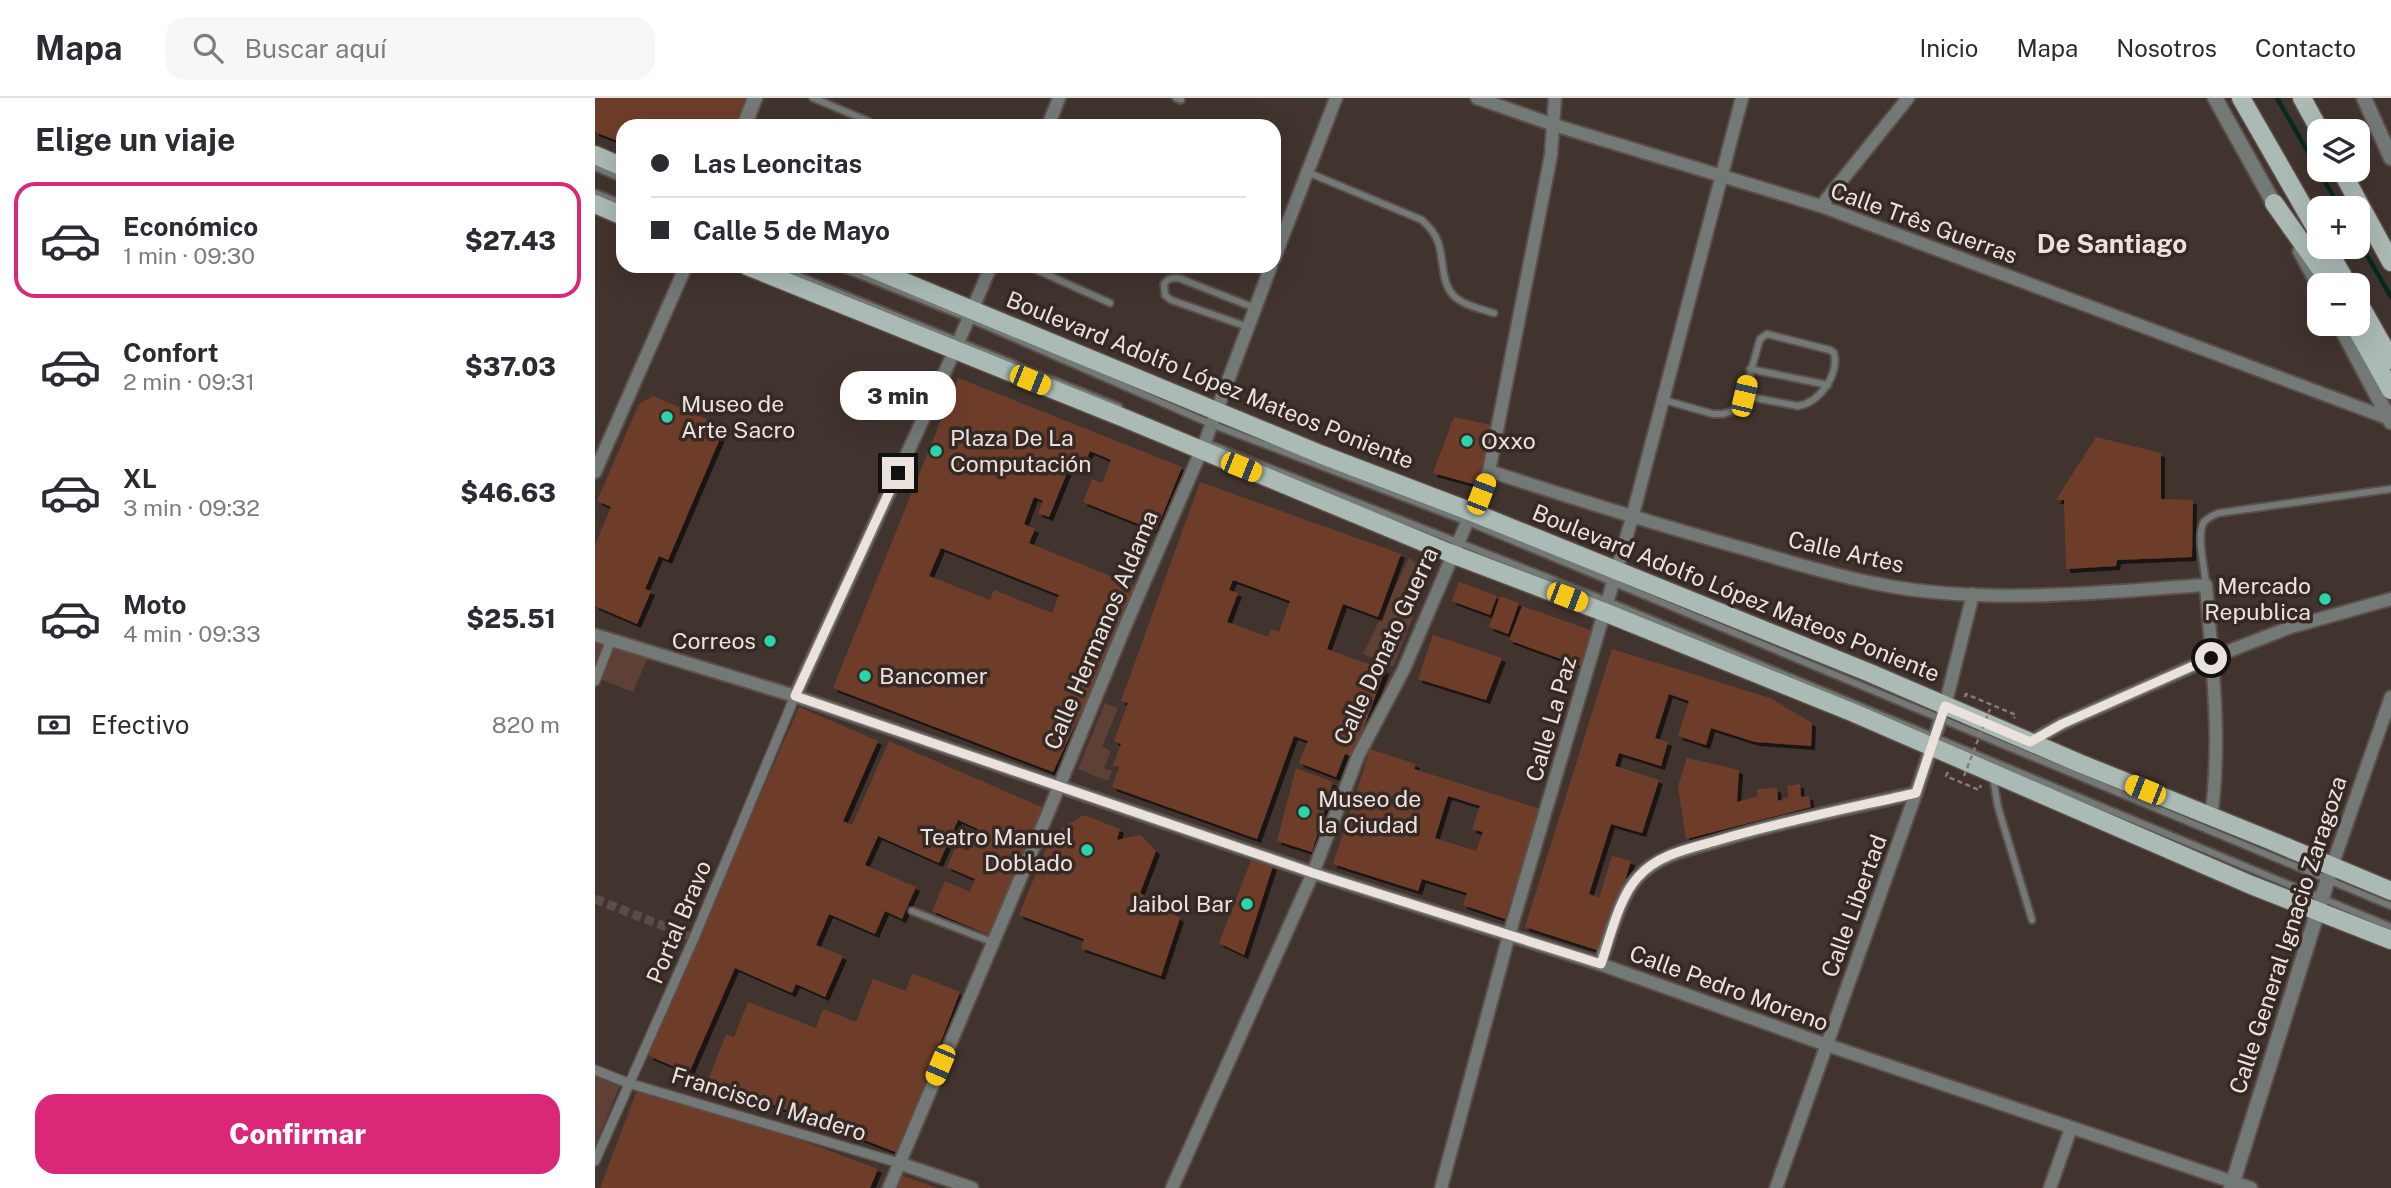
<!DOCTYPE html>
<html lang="es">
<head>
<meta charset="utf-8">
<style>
	:root { --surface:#fff; --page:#f7f7f7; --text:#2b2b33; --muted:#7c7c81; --line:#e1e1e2; --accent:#db2777 }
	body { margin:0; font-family:"Public Sans",sans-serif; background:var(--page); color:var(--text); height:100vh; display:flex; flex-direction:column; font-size:26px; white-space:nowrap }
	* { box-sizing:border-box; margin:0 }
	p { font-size:23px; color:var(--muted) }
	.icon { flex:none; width:38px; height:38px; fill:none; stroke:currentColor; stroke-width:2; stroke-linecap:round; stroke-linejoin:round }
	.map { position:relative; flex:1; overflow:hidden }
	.panel { display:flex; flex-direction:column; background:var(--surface); width:595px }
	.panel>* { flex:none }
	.guide { position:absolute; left:21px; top:21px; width:665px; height:154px; border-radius:21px; box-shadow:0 7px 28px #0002; display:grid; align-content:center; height:154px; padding:0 35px; background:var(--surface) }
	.buttons { position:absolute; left:1712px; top:21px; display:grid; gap:14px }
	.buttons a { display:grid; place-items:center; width:63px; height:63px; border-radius:14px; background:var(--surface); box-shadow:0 7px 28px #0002; font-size:35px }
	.end { position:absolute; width:32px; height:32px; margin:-16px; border:9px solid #ebe2de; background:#111; box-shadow:0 0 0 4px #111 }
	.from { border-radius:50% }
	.bubble { position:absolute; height:49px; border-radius:21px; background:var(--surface); box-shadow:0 7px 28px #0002; font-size:23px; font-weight:800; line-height:49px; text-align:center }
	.car { position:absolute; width:21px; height:42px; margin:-21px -10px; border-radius:9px; box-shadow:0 0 5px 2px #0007; background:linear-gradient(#f5c518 24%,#345 0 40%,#f5c518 0 76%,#345 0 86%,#f5c518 0) }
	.guide b { display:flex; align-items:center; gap:24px; height:66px; font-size:26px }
	.guide b+b { border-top:2px solid var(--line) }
	.guide i { width:18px; height:18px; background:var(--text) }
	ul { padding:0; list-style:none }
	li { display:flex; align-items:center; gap:21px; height:116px; margin:0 14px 10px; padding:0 21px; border:4px solid transparent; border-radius:21px }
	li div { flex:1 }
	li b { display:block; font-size:26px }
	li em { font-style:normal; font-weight:800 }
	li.on { border-color:var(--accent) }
	li>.icon { width:63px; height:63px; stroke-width:1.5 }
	h2 { padding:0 35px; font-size:32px; line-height:84px }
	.pay { display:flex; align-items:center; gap:18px; height:77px; padding:0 35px; font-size:26px }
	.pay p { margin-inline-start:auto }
	.primary-button { display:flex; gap:14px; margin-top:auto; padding:14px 35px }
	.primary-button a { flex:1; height:80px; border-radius:21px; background:var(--accent); color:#fff; font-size:28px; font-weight:800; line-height:80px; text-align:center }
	header { display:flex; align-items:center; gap:42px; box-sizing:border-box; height:98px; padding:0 35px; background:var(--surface); border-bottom:2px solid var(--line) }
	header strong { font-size:33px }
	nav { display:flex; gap:38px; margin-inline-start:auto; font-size:24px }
	.search { width:490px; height:63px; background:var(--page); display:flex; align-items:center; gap:18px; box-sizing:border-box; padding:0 24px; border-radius:21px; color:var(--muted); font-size:26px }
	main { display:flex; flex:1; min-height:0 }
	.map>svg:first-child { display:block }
	.green { fill:#5e4034 }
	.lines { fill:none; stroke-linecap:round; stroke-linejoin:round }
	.stream { stroke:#052a20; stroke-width:4.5 }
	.building { fill:#6e3e2b; fill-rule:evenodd; filter:url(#shadow) }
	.pedestrian-tunnel { stroke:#5a4d48; stroke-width:9; stroke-dasharray:9 4.5; stroke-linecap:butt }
	.service-casing { stroke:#5c4f4a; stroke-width:10 }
	.pedestrian-casing { stroke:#5c4f4a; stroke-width:12 }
	.minor-casing { stroke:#5c4f4a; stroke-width:16 }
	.tertiary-casing { stroke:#5c4f4a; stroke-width:18 }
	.primary-casing { stroke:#5c4f4a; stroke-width:21 }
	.path { stroke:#877b77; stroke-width:2.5; stroke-dasharray:5 3.5; stroke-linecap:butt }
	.service { stroke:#727976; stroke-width:6 }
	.pedestrian { stroke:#727976; stroke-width:9 }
	.minor { stroke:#727976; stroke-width:12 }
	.tertiary { stroke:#727976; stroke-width:14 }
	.primary { stroke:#abbab5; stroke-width:18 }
	.path-bridge { stroke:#877b77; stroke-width:2.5; stroke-dasharray:5 3.5; stroke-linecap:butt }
	.route { stroke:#ebe2de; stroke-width:9 }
	.poi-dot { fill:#2ad5ac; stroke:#362924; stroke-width:2.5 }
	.labels { text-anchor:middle; stroke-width:7; stroke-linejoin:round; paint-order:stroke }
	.street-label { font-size:23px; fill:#ebe2de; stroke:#362924 }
	.poi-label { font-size:23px; fill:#ebe2de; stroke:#362924; text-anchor:start }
	.quarter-label { font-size:26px; font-weight:bold; fill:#ebe2de; stroke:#362924 }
</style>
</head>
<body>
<header>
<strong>Mapa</strong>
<div class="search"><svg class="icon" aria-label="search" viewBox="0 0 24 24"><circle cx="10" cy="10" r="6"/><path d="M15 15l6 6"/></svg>Buscar aquí</div>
<nav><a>Inicio</a><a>Mapa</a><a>Nosotros</a><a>Contacto</a></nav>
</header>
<main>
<section class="panel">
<h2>Elige un viaje</h2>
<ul>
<li class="on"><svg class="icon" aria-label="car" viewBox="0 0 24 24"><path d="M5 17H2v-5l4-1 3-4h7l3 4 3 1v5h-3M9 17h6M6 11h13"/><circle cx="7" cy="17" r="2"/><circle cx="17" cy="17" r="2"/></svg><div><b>Económico</b><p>1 min · 09:30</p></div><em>$27.43</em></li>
<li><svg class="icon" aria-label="car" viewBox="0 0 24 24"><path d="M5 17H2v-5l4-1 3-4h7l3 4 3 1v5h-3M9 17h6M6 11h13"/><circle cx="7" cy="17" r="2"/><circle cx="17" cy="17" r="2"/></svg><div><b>Confort</b><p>2 min · 09:31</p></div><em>$37.03</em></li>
<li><svg class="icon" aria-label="car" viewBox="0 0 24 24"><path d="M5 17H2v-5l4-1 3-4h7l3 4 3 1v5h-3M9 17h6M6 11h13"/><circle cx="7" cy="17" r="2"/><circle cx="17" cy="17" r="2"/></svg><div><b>XL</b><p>3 min · 09:32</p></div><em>$46.63</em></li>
<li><svg class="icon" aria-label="car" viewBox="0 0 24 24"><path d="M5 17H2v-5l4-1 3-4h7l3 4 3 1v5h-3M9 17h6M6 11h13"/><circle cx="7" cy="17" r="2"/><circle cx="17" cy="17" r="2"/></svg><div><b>Moto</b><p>4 min · 09:33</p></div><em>$25.51</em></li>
</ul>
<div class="pay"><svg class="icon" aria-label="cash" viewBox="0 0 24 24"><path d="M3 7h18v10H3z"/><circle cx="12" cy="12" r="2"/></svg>Efectivo<p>820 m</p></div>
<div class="primary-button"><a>Confirmar</a></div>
</section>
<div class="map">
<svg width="1796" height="1090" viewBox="0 0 1796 1090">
	<defs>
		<filter id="shadow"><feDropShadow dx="4" dy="4" stdDeviation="0" flood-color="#0009"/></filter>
	</defs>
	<rect width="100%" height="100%" fill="#41332e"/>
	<g class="green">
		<path d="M 814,460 L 835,476 L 798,569 L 768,556 Z"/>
		<path d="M 0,543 L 52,561 L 38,594 L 0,579 Z"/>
		<path d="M 510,605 L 523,610 L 507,649 L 516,653 L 509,670 L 517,673 L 513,683 L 483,671 Z"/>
		<path d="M 0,978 L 25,987 L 0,1048 Z"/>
	</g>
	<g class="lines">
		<g class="stream">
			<path d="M 1682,0 L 1745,110"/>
			<path d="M 1762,140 L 1796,199"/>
		</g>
	</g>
	<g class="building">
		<path d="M 0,0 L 151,0 L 139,28 L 28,28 L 28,45 L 0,34 Z"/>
		<path d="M 363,280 L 587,369 L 561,433 L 488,404 L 497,381 L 507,385 L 516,362 L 495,353 L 488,370 L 476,365 L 454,419 L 443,415 L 448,403 L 439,399 L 429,426 L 440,431 L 434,445 L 540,488 L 513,557 L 458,674 L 238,590 ZM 346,450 L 464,497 L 457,515 L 399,492 L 395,502 L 334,478 Z"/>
		<path d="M 58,298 L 130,329 L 73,462 L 64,458 L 50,491 L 56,493 L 42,526 L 0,508 L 0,447 L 16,409 L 2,403 L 44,306 Z"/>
		<path d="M 859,319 L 896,327 L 885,388 L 838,375 Z"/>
		<path d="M 1501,339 L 1566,355 L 1566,401 L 1598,402 L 1597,459 L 1522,462 L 1521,468 L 1471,471 L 1469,402 L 1461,402 Z"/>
		<path d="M 605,384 L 806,456 L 783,519 L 748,506 L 732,551 L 790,572 L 758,659 L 750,656 L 741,679 L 704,665 L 713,643 L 699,638 L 662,741 L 517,689 L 524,669 L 518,667 L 526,646 L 519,643 L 533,605 L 526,603 ZM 638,482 L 695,503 L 684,534 L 676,531 L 673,539 L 632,524 L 643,495 L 634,492 Z"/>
		<path d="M 864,484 L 902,498 L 895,517 L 857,503 Z"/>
		<path d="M 905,498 L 924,505 L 913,536 L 894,529 Z"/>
		<path d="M 927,508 L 998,533 L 985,568 L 914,542 Z"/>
		<path d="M 838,537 L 907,560 L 891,602 L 823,581 Z"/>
		<path d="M 1017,551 L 1175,600 L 1217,625 L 1216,648 L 1160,644 L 1116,630 L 1111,647 L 1083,638 L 1094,603 L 1074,596 L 1060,640 L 1073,644 L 1066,668 L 1024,655 L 1020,668 L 1064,682 L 1047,735 L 1016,726 L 994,796 L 1004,800 L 1017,758 L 1036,763 L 1008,854 L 930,829 Z"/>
		<path d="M 204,609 L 283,643 L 248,723 L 257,727 L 294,643 L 451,711 L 396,838 L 337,813 L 350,783 L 375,794 L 380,781 L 352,769 L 361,748 L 373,753 L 383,731 L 363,722 L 344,765 L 283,738 L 270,767 L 321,789 L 307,821 L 290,813 L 280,836 L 234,816 L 221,847 L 248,858 L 230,899 L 201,886 L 197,895 L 140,870 L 94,975 L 54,958 L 54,950 Z"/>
		<path d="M 775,651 L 821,666 L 819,671 L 945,711 L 910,821 L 868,807 L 872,795 L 827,781 L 823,793 L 738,766 ZM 853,698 L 885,708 L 877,731 L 888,734 L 881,753 L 840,740 Z"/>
		<path d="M 1092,660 L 1144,672 L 1142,704 L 1163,698 L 1162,691 L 1182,690 L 1183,703 L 1194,699 L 1192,688 L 1205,686 L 1206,699 L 1214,698 L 1216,709 L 1091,741 L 1083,688 Z"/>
		<path d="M 701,670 L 738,684 L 717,754 L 682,743 Z"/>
		<path d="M 489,717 L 525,731 L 522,742 L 546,737 L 561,753 L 545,795 L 585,820 L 566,878 L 486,850 L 489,841 L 424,817 L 457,736 Z"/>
		<path d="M 657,760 L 678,768 L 649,857 L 624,845 Z"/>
		<path d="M 317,875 L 365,894 L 303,1055 L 113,982 L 131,936 L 139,939 L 153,904 L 221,930 L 228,911 L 261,924 L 278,881 L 311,893 Z"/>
		<path d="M 43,990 L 189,1036 L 283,1071 L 275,1090 L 5,1090 Z"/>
		<path d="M 303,1076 L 342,1090 L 298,1090 Z"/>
	</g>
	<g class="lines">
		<path class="pedestrian-tunnel" d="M 0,801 L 99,840"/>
		<g class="service-casing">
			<g id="service">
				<path d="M 218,0 L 273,23 L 276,28"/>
				<path d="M 581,0 L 586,2"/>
				<path d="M 0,69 L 28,81"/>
				<path d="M 712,74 L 827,122 C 834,129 840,135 843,144 C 849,161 846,184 858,197 C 867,207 886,211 899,215"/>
				<path d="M 0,95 L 28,106"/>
				<path d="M 179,168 L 524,309"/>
				<path d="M 242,168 L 373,220 L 616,326 L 873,424 L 1796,808"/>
				<path d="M 433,168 L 515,205"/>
				<path d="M 653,229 L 576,202 L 570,197 L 569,186 C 573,180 578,179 586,181 L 660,210"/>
				<path d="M 1155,271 L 1233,287"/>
				<path d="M 1069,302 L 1118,316 L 1128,316 L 1137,313 L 1149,298 L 1165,241 L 1172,236 L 1235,252 L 1239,255 C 1244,277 1225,304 1203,308 L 1149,298"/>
				<path d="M 609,344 L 1012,503 L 1796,829"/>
				<path d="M 1611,487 C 1610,472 1601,436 1609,424 C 1613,419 1619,417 1624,415 L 1796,391"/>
				<path d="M 1398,679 L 1403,709 L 1437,822"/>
				<path d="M 317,813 L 397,844"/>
			</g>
		</g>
		<g class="pedestrian-casing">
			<g id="pedestrian">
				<path d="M 0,583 L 16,542"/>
				<path d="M 0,972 L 33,985 L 304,1065"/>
				<path d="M 0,1063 L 99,840 L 200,598"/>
			</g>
		</g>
		<g class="minor-casing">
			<g id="minor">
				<path d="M 882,0 L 959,27 L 1226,108 L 1795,321"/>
				<path d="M 453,28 L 464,0"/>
				<path d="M 1226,108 L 1313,0"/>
				<path d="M 679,161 L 741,0"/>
				<path d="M 894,373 C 980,401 1066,428 1154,452 C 1198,465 1242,478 1288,487 C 1394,507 1504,494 1611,487 C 1617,564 1627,643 1616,719"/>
				<path d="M 0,374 L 91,168"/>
				<path d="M 0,537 L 200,598 L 718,775 L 1005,866 L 1232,947 L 1656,1090"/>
				<path d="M 200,598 L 360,252 L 396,168"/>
				<path d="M 1435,644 L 1467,626 L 1616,560 L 1696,529 L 1796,501"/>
				<path d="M 1737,768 L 1796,599"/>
				<path d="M 1005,866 C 1015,840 1024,799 1043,779 C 1062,758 1093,751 1119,744 C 1186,724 1254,710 1321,695"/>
				<path d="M 304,1065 L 377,1090"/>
				<path d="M 294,1090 L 456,708 L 531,526 L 610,344 L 676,168"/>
				<path d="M 577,1090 L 718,775 L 763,658 L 809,571 L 894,373 L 956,57 L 960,0"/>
				<path d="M 846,1090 L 914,837 L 1037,420 L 1147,0"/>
				<path d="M 1181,1090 L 1321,695 L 1350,608 L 1378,496"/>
				<path d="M 1455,1090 L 1476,1030"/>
			</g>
		</g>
		<g class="tertiary-casing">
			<g id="tertiary">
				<path d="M 1620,0 L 1683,113"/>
				<path d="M 1769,0 L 1796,60"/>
				<path d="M 149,28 L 160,0"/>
				<path d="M 1705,153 L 1724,188"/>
				<path d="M 1744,226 L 1796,324"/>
				<path d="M 1636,1090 L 1737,768"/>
			</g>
		</g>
		<g class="primary-casing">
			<g id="primary">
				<path d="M 1646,0 L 1724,136"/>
				<path d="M 1707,0 L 1725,33"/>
				<path d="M 0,57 L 28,69"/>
				<path d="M 1746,72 L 1796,164"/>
				<path d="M 1679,105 L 1737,187"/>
				<path d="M 0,106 L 28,118"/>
				<path d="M 1731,149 L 1753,187"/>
				<path d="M 152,168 L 534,322 L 857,456 L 1009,514 L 1259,615 L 1656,787 L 1796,842"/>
				<path d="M 271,168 L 725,356 L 877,414 L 1275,575 L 1484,665 L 1677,743 L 1796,793"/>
				<path d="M 1762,202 L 1796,262"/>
				<path d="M 1759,226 L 1796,292"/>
			</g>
		</g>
		<g class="path">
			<path d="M 1370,599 L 1371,596 L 1421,617 L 1419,620"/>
			<path d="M 1353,674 L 1351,678 L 1384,692 L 1386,687"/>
		</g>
		<use href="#service" class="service"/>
		<use href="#pedestrian" class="pedestrian"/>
		<use href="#minor" class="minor"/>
		<use href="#tertiary" class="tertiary"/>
		<use href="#primary" class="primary"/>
		<path class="path-bridge" d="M 1369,678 L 1395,611"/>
	</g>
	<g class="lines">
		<path class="route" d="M 303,375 L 200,598 L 718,775 L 1006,866 C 1015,840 1024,799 1043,779 C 1063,756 1096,750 1124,742 C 1189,723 1255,710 1321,695 L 1350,608 L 1435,644 L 1467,626 L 1616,560"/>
	</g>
	<g class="poi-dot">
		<circle cx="72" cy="319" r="7"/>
		<circle cx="872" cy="343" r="7"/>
		<circle cx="341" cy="353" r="7"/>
		<circle cx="1730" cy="501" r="7"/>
		<circle cx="175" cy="543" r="7"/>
		<circle cx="270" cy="578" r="7"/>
		<circle cx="709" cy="714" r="7"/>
		<circle cx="492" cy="752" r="7"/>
		<circle cx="652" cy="806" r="7"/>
	</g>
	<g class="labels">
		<g class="street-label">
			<text transform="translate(1329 125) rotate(20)" y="8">Calle Três Guerras</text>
			<text transform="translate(615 282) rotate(22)" y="8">Boulevard Adolfo López Mateos Poniente</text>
			<text transform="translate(1251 454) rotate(13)" y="8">Calle Artes</text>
			<text transform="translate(1141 495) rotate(22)" y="8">Boulevard Adolfo López Mateos Poniente</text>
			<text transform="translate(506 532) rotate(-67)" y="8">Calle Hermanos Aldama</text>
			<text transform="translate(791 548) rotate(-65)" y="8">Calle Donato Guerra</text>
			<text transform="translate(956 621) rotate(-74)" y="8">Calle La Paz</text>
			<text transform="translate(1259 808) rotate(-70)" y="8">Calle Libertad</text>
			<text transform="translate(84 824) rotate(-67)" y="8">Portal Bravo</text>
			<text transform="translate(1693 837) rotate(-72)" y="8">Calle General Ignacio Zaragoza</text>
			<text transform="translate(1134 890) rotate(20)" y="8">Calle Pedro Moreno</text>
			<text transform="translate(174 1006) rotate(17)" y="8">Francisco I Madero</text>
		</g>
		<g class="poi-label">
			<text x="86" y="314">Museo de<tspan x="86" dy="26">Arte Sacro</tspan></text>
			<text x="355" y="348">Plaza De La<tspan x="355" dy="26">Computación</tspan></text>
			<text x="886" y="351">Oxxo</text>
			<text x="1716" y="496" text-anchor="end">Mercado<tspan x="1716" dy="26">Republica</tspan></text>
			<text x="161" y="551" text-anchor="end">Correos</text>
			<text x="284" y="586">Bancomer</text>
			<text x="723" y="709">Museo de<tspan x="723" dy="26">la Ciudad</tspan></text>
			<text x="478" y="747" text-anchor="end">Teatro Manuel<tspan x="478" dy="26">Doblado</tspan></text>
			<text x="638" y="814" text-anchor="end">Jaibol Bar</text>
		</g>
		<g class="quarter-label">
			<text x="1517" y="155">De Santiago</text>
		</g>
	</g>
</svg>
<div class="buttons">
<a><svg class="icon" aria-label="layers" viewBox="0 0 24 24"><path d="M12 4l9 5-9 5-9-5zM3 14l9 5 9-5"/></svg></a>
<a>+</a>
<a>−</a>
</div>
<i class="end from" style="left:1616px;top:560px"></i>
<i class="end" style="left:303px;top:375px"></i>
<div class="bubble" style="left:245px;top:273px;width:116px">3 min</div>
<i class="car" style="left:435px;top:282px;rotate:112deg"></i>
<i class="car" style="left:1149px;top:298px;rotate:13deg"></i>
<i class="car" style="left:646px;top:369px;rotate:112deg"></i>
<i class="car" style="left:886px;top:396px;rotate:21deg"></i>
<i class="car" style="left:972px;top:499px;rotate:111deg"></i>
<i class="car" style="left:1550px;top:692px;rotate:292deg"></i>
<i class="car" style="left:345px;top:967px;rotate:203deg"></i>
<div class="guide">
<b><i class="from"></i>Las Leoncitas</b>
<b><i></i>Calle 5 de Mayo</b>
</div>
</div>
</main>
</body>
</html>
